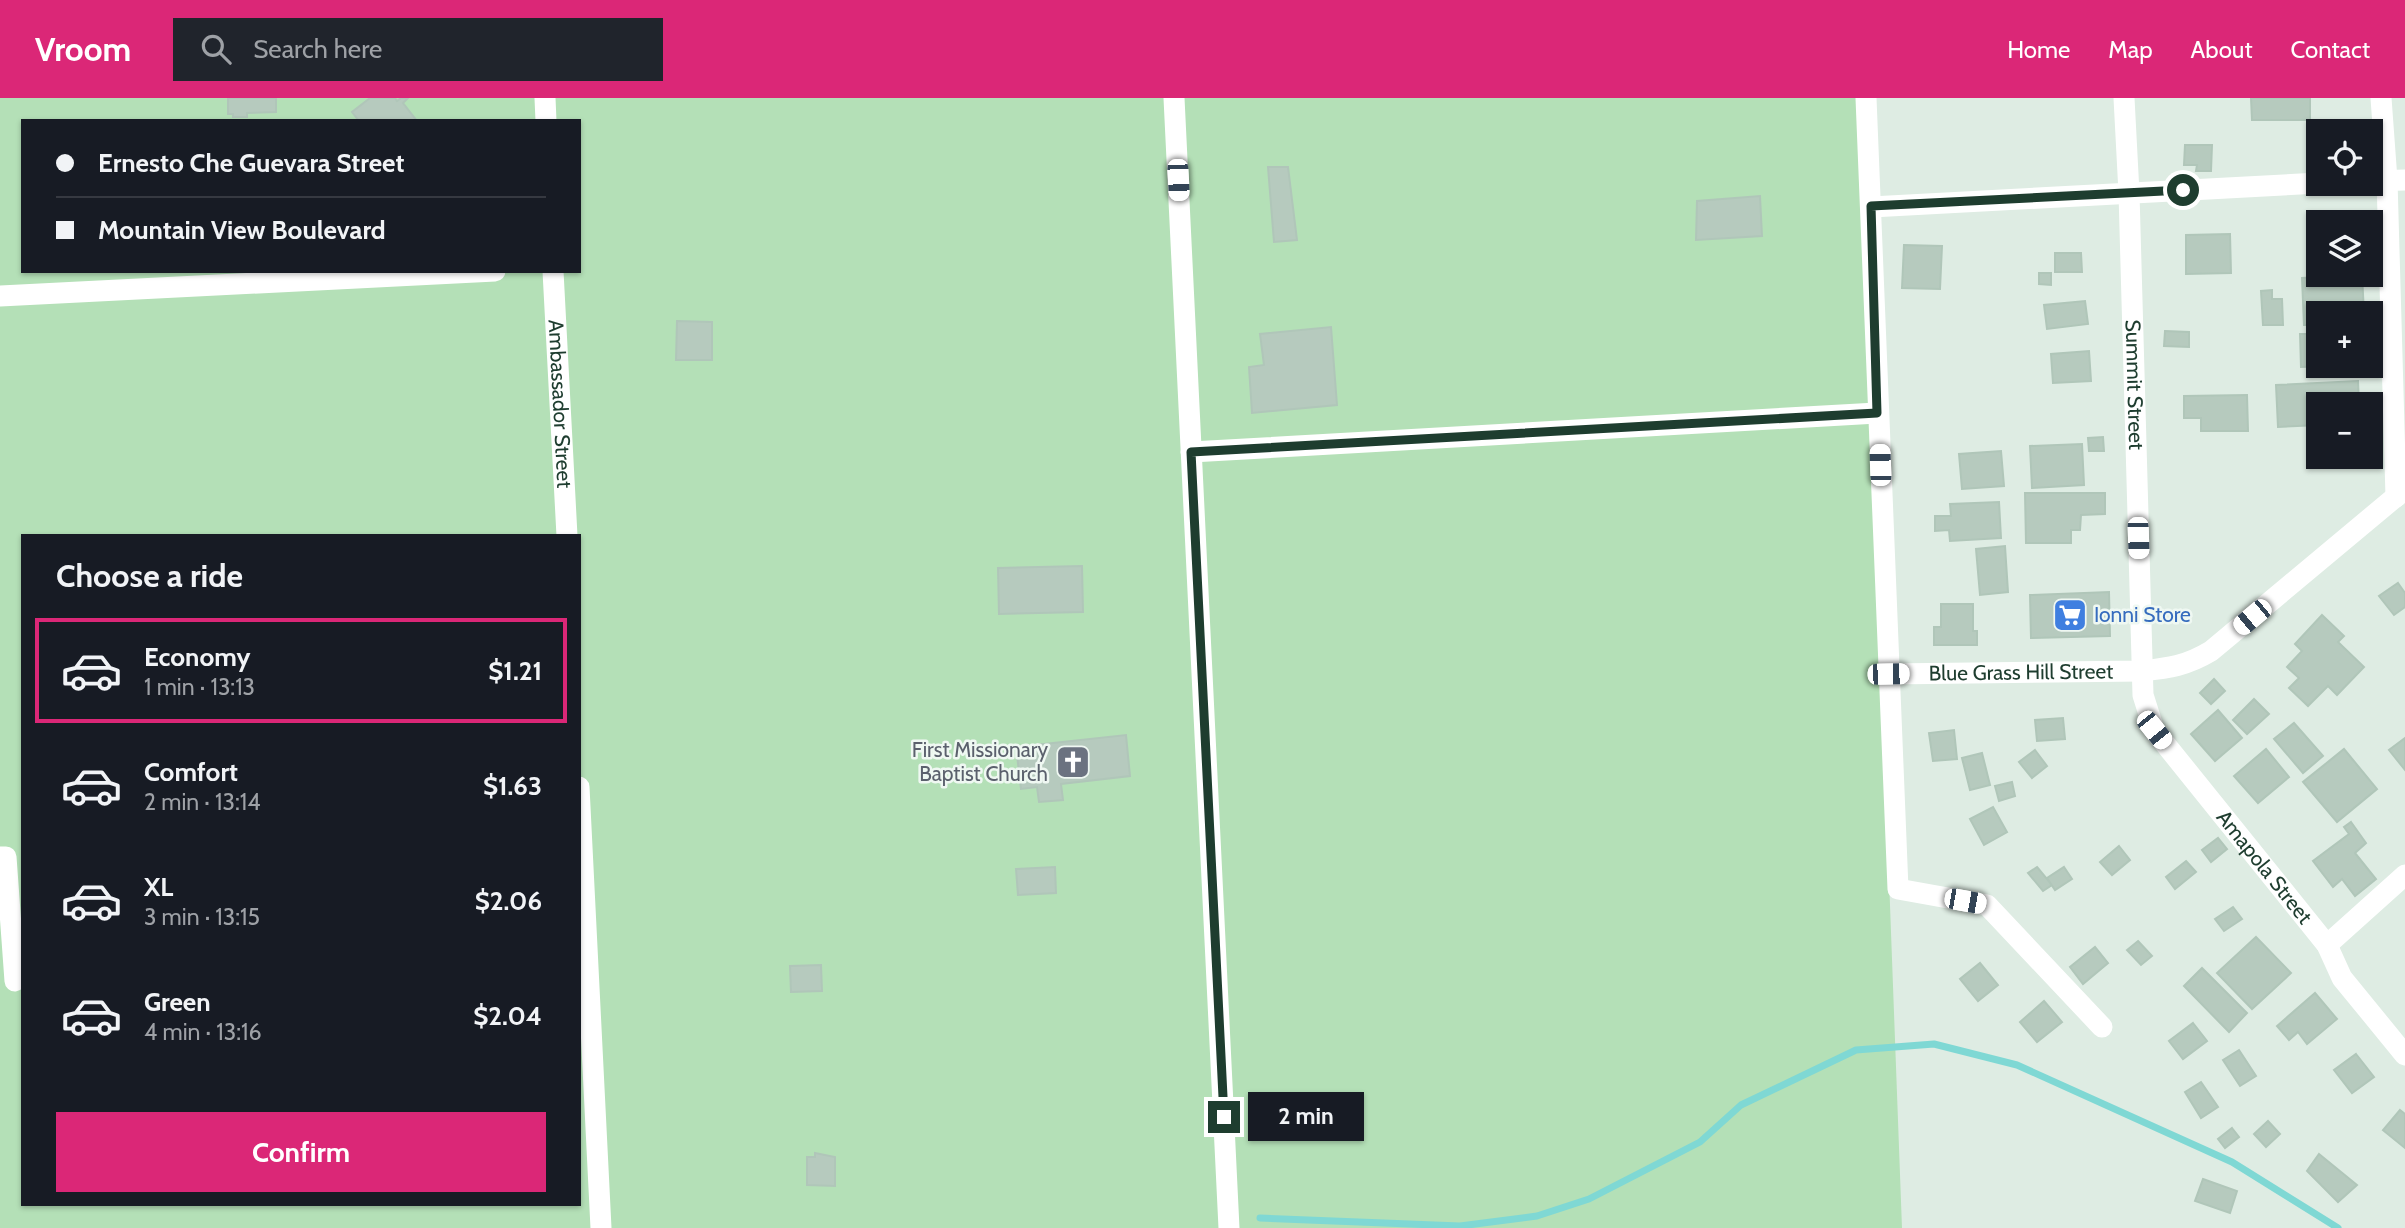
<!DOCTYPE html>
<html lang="en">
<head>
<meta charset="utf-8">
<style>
	:root { --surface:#171b24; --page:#20242c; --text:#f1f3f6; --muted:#9ea1a6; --line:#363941; --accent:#db2777 }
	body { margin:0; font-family:Cabin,sans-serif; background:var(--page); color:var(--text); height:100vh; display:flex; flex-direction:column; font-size:26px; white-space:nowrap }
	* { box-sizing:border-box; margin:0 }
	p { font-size:23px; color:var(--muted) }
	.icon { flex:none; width:38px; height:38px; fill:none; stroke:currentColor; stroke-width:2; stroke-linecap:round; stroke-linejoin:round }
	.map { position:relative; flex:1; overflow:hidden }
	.drawer { position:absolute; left:21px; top:436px; width:560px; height:672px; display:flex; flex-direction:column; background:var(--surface); border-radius:0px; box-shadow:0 2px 5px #0004 }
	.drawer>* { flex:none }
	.top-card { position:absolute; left:21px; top:21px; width:560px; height:154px; border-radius:0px; box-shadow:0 2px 5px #0004; display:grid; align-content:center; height:154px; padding:0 35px; background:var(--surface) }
	.tools { position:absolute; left:2306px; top:21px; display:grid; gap:14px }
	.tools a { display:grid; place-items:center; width:77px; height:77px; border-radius:0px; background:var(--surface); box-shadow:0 2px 5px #0004; font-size:35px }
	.end { position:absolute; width:32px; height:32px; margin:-16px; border:9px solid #1e3d2f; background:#fff; box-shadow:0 0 0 4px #fff }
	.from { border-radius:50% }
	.bubble { position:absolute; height:49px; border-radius:0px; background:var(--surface); box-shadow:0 2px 5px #0004; font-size:23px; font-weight:700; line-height:49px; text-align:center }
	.car { position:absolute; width:21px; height:42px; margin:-21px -10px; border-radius:9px; box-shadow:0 0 5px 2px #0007; background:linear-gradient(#fff 24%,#345 0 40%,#fff 0 76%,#345 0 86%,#fff 0) }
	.top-card b { display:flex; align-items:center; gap:24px; height:66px; font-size:26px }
	.top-card b+b { border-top:2px solid var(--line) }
	.top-card i { width:18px; height:18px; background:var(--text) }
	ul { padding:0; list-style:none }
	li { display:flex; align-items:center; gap:21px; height:105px; margin:0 14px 10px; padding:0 21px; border:4px solid transparent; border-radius:0px }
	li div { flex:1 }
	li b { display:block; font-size:26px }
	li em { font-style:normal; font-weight:700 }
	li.selected { border-color:var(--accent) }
	li>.icon { width:63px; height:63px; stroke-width:1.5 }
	h2 { padding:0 35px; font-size:32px; line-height:84px }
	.cta { display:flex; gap:14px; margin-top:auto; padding:14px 35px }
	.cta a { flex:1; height:80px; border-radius:0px; background:var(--accent); color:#fff; font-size:28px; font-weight:700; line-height:80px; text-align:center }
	header { display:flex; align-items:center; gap:42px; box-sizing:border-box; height:98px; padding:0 35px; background:var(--accent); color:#fff }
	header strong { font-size:33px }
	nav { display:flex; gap:38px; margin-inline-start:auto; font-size:24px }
	.search { width:490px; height:63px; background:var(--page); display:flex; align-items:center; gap:18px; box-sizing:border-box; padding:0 24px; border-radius:0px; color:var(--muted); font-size:26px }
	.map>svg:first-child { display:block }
	.green { fill:#b4e0b7; fill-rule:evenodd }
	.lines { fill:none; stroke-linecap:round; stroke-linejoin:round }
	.stream { stroke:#7fd8d4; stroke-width:7 }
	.building { fill:#b6cabe; stroke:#b0c6b9; stroke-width:2 }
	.minor { stroke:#fff; stroke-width:21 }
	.route { stroke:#1e3d2f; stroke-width:9 }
	.labels { text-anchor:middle; stroke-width:5; stroke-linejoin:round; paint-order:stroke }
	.street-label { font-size:21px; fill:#1e3d2f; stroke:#eff8f2 }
	.shop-label { font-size:21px; fill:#366cbe; stroke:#eff8f2; text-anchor:start }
	.worship-label { font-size:21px; fill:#5b616d; stroke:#eff8f2; text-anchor:end }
</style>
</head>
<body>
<header>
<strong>Vroom</strong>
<div class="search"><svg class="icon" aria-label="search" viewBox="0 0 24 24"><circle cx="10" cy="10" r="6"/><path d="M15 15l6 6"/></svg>Search here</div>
<nav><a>Home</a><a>Map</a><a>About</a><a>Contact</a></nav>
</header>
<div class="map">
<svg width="2405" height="1130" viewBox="0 0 2405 1130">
	<rect width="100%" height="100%" fill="#deece3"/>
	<path class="green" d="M 0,0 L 1860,0 L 1902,1130 L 0,1130 ZM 23,23 L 579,23 L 579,173 L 23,173 ZM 23,438 L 579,438 L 579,1106 L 23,1106 Z"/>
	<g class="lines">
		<path class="stream" d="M 1260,1120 L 1460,1128 L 1537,1118 L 1589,1101 L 1700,1044 L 1741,1007 L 1856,952 L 1934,946 L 2017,967 L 2232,1064 L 2338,1130"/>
	</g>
	<g class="building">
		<path d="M 228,0 L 276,0 L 276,14 L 247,15 L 247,19 L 233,19 L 233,16 L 228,16 Z"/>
		<path d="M 370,0 L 395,0 L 397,3 L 401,0 L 408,0 L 403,5 L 417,23 L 359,23 L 352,14 Z"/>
		<path d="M 2251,0 L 2310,0 L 2310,22 L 2252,22 Z"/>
		<path d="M 2185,47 L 2212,47 L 2211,73 L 2196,73 L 2197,67 L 2184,67 Z"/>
		<path d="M 1268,69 L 1288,69 L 1297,142 L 1274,144 Z"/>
		<path d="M 1760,98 L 1762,138 L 1696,142 L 1697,103 Z"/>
		<path d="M 2230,136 L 2231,175 L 2186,176 L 2186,137 Z"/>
		<path d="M 1904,147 L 1942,148 L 1940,191 L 1902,190 Z"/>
		<path d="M 2055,155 L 2081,155 L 2082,174 L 2055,174 Z"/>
		<path d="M 2039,175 L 2051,175 L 2051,187 L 2039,186 Z"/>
		<path d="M 2362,177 L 2364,215 L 2319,215 L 2319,227 L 2304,227 L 2302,180 Z"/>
		<path d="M 2272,192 L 2272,201 L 2282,201 L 2283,227 L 2263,227 L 2261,193 Z"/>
		<path d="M 2085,203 L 2088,226 L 2047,231 L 2044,207 Z"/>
		<path d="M 677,223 L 712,224 L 712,262 L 676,262 Z"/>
		<path d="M 1331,229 L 1337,307 L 1252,315 L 1249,269 L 1264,267 L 1260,236 Z"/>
		<path d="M 2165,233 L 2189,234 L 2189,249 L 2164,248 Z"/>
		<path d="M 2300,236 L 2319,236 L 2319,268 L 2330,268 L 2301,269 Z"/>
		<path d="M 2089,253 L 2091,283 L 2053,285 L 2051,256 Z"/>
		<path d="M 2358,283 L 2359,306 L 2319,306 L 2319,327 L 2278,329 L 2276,287 Z"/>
		<path d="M 2247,297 L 2248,333 L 2201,333 L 2201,320 L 2184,320 L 2184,298 Z"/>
		<path d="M 2103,339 L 2104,353 L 2089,353 L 2088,340 Z"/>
		<path d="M 2082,346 L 2084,387 L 2032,390 L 2030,348 Z"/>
		<path d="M 2001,353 L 2004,388 L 1962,391 L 1959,356 Z"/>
		<path d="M 2025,395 L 2105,395 L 2105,416 L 2081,417 L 2080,432 L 2071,432 L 2071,445 L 2026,445 Z"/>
		<path d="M 1999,404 L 2001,440 L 1950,443 L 1949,432 L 1935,433 L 1935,418 L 1951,418 L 1950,406 Z"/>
		<path d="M 2005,448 L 2008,494 L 1980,497 L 1976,451 Z"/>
		<path d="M 1082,468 L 1083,514 L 999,516 L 998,470 Z"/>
		<path d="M 2398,485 L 2405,495 L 2405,509 L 2394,517 L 2379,498 Z"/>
		<path d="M 2109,494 L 2110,538 L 2031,540 L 2030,497 Z"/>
		<path d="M 1941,506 L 1973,506 L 1973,533 L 1977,533 L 1977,547 L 1934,547 L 1934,529 L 1941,529 Z"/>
		<path d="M 2322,517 L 2344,538 L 2338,544 L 2364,569 L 2337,597 L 2328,588 L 2308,608 L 2289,590 L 2299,580 L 2287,569 L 2302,553 L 2295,546 Z"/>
		<path d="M 2214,581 L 2225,593 L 2211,606 L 2200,595 Z"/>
		<path d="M 2254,601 L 2269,616 L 2247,636 L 2233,622 Z"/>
		<path d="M 2218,612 L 2242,640 L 2215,663 L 2191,636 Z"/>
		<path d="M 2063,620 L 2065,641 L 2037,643 L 2035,622 Z"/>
		<path d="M 2294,625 L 2323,658 L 2303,675 L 2274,641 Z"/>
		<path d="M 1954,632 L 1957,661 L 1933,663 L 1929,635 Z"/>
		<path d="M 1126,637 L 1130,678 L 1061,686 L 1063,702 L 1039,704 L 1037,689 L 1021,691 L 1016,649 Z"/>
		<path d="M 2405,640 L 2405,672 L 2389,652 Z"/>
		<path d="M 2266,651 L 2289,679 L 2258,705 L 2234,678 Z"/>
		<path d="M 2344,651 L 2377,691 L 2337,724 L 2303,684 Z"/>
		<path d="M 2035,652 L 2047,668 L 2032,680 L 2019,664 Z"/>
		<path d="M 1982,655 L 1990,687 L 1970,692 L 1962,660 Z"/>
		<path d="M 2012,684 L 2015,698 L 1999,703 L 1995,688 Z"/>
		<path d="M 1993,709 L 2007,734 L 1984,747 L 1970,721 Z"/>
		<path d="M 2351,724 L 2366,745 L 2355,755 L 2376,781 L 2355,798 L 2342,781 L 2333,789 L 2313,763 L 2349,736 L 2344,729 Z"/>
		<path d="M 2218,740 L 2227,751 L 2211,764 L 2202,752 Z"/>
		<path d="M 2119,748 L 2130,762 L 2112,777 L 2100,764 Z"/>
		<path d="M 2186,763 L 2196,774 L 2175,791 L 2166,779 Z"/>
		<path d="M 1055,769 L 1056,795 L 1018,797 L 1016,771 Z"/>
		<path d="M 2037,769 L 2052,787 L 2043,793 L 2028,775 Z"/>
		<path d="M 2064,769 L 2072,781 L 2055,792 L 2047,780 Z"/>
		<path d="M 2233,809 L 2242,821 L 2224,833 L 2215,821 Z"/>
		<path d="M 2256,839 L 2291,875 L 2252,911 L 2217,875 Z"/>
		<path d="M 2138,843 L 2152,858 L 2141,867 L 2127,852 Z"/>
		<path d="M 2095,849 L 2108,865 L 2083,886 L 2070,869 Z"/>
		<path d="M 1980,865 L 1998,887 L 1978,903 L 1960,881 Z"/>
		<path d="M 821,867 L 822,893 L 791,894 L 790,868 Z"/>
		<path d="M 2202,870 L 2247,915 L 2229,934 L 2184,888 Z"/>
		<path d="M 2315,895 L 2337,921 L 2307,946 L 2298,934 L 2289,942 L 2277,928 Z"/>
		<path d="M 2044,903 L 2062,924 L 2037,944 L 2020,924 Z"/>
		<path d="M 2193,925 L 2207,943 L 2183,961 L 2169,943 Z"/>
		<path d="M 2239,952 L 2256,978 L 2240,988 L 2223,962 Z"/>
		<path d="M 2356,956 L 2374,979 L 2352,995 L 2334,972 Z"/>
		<path d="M 2201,984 L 2218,1009 L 2201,1020 L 2185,994 Z"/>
		<path d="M 2400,1012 L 2405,1016 L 2405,1050 L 2383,1032 Z"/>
		<path d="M 2268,1023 L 2280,1036 L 2266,1049 L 2254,1036 Z"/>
		<path d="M 2232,1030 L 2239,1039 L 2225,1050 L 2218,1041 Z"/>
		<path d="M 815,1055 L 835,1059 L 835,1088 L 807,1087 L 807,1059 L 815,1059 Z"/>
		<path d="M 2319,1056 L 2357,1087 L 2338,1104 L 2307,1073 Z"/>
		<path d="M 2203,1081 L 2237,1093 L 2230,1115 L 2195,1103 Z"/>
	</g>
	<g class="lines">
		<g class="minor">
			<path d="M 545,0 L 546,23"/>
			<path d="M 1174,0 L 1229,1130"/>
			<path d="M 1866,0 L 1898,791 L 1987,807 L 2102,929"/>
			<path id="s1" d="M 2124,0 L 2129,95 L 2143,597 L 2154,632 L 2327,847 L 2342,880 L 2405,957"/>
			<path d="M 2381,0 L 2387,82 L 2396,399"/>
			<path d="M 2371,83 L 2405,82"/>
			<path d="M 1871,109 L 2319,85"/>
			<path id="s2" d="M 553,173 L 567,438"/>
			<path d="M 0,198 L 495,173"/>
			<path d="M 1191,354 L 1877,315"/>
			<path id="s3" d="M 1888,576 L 2142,573 C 2169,570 2186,568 2211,553 L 2405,391"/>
			<path d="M 579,689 L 601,1130"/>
			<path d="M 0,759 L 6,759 L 15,883"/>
			<path d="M 2327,847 L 2405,777"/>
		</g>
	</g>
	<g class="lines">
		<path class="route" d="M 1224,1019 L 1191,354 L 1877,315 L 1871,108 L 2183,92"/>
	</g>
	<defs>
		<g id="supermarket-square" transform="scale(1.75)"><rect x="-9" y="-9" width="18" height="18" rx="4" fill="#3f7fe0" stroke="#eff8f2"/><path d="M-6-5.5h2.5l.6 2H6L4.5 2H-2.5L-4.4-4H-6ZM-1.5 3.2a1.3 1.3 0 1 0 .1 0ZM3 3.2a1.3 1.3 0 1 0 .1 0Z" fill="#fff"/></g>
		<g id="church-square" transform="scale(1.75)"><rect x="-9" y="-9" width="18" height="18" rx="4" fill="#6b7280" stroke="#eff8f2"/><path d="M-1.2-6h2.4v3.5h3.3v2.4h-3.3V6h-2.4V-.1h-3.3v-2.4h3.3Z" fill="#fff"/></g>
	</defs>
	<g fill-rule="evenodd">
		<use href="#supermarket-square" x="2070" y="517"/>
		<use href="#church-square" x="1073" y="664"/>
	</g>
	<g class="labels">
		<g class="street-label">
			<text dy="7" stroke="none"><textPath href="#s1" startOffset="287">Summit Street</textPath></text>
			<text dy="7" stroke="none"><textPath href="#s2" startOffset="133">Ambassador Street</textPath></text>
			<text dy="7" stroke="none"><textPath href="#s3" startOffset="133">Blue Grass Hill Street</textPath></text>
			<text dy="7" stroke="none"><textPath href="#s1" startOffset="810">Amapola Street</textPath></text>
		</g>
		<g class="shop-label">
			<text x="2094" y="524">Ionni Store</text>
		</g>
		<g class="worship-label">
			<text x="1048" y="659">First Missionary<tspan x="1048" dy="24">Baptist Church</tspan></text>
		</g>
	</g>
</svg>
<div class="tools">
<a><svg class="icon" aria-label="locate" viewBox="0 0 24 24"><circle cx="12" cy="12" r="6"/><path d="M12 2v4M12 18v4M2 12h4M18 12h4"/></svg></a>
<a><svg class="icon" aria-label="layers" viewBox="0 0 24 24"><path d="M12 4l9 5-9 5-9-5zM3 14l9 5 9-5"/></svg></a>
<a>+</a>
<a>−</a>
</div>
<i class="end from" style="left:2183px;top:92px"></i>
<i class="end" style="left:1224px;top:1019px"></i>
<div class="bubble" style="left:1248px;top:994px;width:116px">2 min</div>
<i class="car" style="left:1178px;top:82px;rotate:177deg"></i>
<i class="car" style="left:1880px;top:367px;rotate:358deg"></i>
<i class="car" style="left:2138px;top:440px;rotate:178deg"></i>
<i class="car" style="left:2252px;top:519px;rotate:230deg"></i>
<i class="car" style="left:1888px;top:576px;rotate:89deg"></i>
<i class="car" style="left:2154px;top:632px;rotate:141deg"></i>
<i class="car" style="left:1965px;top:803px;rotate:100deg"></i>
<div class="top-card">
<b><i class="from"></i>Ernesto Che Guevara Street</b>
<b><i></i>Mountain View Boulevard</b>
</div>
<section class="drawer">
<h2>Choose a ride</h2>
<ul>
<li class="selected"><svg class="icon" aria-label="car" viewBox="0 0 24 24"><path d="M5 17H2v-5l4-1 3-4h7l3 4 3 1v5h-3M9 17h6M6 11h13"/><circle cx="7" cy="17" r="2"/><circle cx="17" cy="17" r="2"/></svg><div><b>Economy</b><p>1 min · 13:13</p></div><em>$1.21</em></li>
<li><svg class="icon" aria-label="car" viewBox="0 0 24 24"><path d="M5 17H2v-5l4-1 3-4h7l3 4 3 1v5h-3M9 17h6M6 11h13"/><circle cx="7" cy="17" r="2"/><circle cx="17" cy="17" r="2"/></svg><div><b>Comfort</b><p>2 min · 13:14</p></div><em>$1.63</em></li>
<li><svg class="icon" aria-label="car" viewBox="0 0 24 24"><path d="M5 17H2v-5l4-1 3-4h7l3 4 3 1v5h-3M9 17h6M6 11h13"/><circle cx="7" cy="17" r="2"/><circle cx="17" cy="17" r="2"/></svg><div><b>XL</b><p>3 min · 13:15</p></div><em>$2.06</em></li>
<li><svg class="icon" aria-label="car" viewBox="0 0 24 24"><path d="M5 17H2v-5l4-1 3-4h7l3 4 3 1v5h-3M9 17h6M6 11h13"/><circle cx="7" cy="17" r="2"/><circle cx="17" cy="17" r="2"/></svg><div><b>Green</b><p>4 min · 13:16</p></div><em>$2.04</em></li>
</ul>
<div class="cta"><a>Confirm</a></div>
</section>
</div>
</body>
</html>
